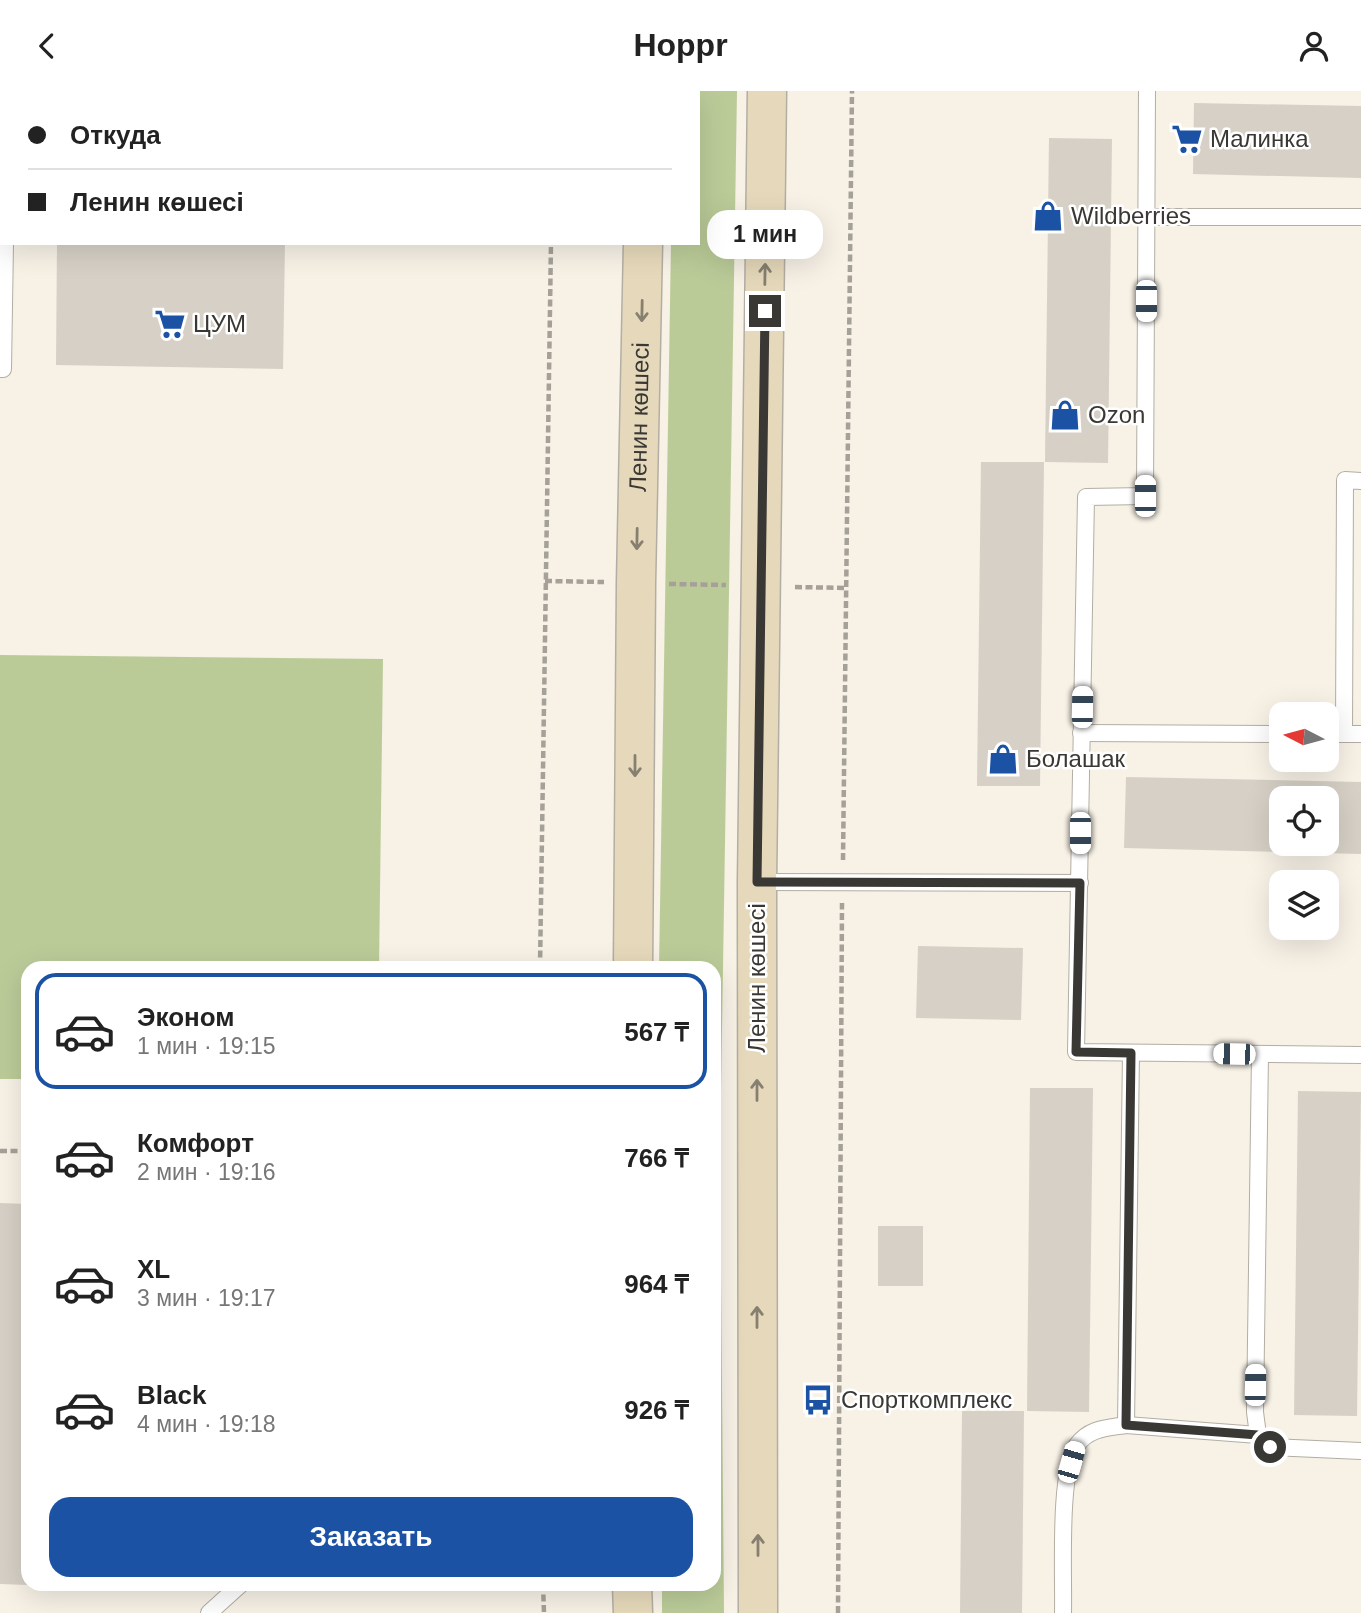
<!DOCTYPE html>
<html lang="ru">
<head>
<meta charset="utf-8">
<style>
	:root { --surface:#fff; --page:#f2f2f2; --text:#222; --muted:#767676; --line:#e0e0e0; --accent:#1b52a4 }
	body { margin:0; font-family:Arial,sans-serif; background:var(--page); color:var(--text); height:100vh; display:flex; flex-direction:column; font-size:26px; white-space:nowrap }
	* { box-sizing:border-box; margin:0 }
	p { font-size:23px; color:var(--muted) }
	.icon { flex:none; width:38px; height:38px; fill:none; stroke:currentColor; stroke-width:2; stroke-linecap:round; stroke-linejoin:round }
	.map { position:relative; flex:1; overflow:hidden }
	.panel { position:absolute; left:21px; top:870px; width:700px; height:630px; display:flex; flex-direction:column; background:var(--surface); border-radius:21px; box-shadow:0 7px 28px #0002 }
	.panel>* { flex:none }
	.top-card { position:absolute; left:0px; top:0px; width:700px; height:154px; box-shadow:0 7px 28px #0002; display:grid; align-content:center; height:154px; padding:0 28px; background:var(--surface) }
	.needle { width:46px; rotate:276deg }
	.fabs { position:absolute; left:1269px; top:611px; display:grid; gap:14px }
	.fabs a { display:grid; place-items:center; width:70px; height:70px; border-radius:14px; background:var(--surface); box-shadow:0 7px 28px #0002; font-size:35px }
	.end { position:absolute; width:32px; height:32px; margin:-16px; border:9px solid #3a3834; background:#fff; box-shadow:0 0 0 4px #fff }
	.from { border-radius:50% }
	.bubble { position:absolute; height:49px; border-radius:21px; background:var(--surface); box-shadow:0 7px 28px #0002; font-size:23px; font-weight:700; line-height:49px; text-align:center }
	.car { position:absolute; width:21px; height:42px; margin:-21px -10px; border-radius:9px; box-shadow:0 0 5px 2px #0007; background:linear-gradient(#fff 24%,#345 0 40%,#fff 0 76%,#345 0 86%,#fff 0) }
	.top-card b { display:flex; align-items:center; gap:24px; height:66px; font-size:26px }
	.top-card b+b { border-top:2px solid var(--line) }
	.top-card i { width:18px; height:18px; background:var(--text) }
	ul { padding:12px 0 0; list-style:none }
	li { display:flex; align-items:center; gap:21px; height:116px; margin:0 14px 10px; padding:0 14px; border:4px solid transparent; border-radius:21px }
	li div { flex:1 }
	li b { display:block; font-size:26px }
	li em { font-style:normal; font-weight:700 }
	li.on { border-color:var(--accent) }
	li>.icon { width:63px; height:63px; stroke-width:1.5 }
	.cta { display:flex; gap:14px; margin-top:auto; padding:14px 28px }
	.cta a { flex:1; height:80px; border-radius:21px; background:var(--accent); color:#fff; font-size:28px; font-weight:700; line-height:80px; text-align:center }
	header { display:flex; justify-content:space-between; align-items:center; height:91px; padding:0 28px; background:var(--surface); font-size:32px; font-weight:700 }
	.map>svg:first-child { display:block }
	.green { fill:#bbcb98 }
	.building { fill:#d6d0c6; fill-rule:evenodd }
	.lines { fill:none; stroke-linecap:round; stroke-linejoin:round }
	.lane-casing { stroke:#b3aea4; stroke-width:18 }
	.secondary-casing { stroke:#b3aea4; stroke-width:41 }
	.path { stroke:#a5a199; stroke-width:4.5; stroke-dasharray:7 3.5; stroke-linecap:butt }
	.lane { stroke:#fff; stroke-width:16 }
	.secondary { stroke:#e6d9bb; stroke-width:38 }
	.oneway { stroke:#878071 }
	.route { stroke:#3a3834; stroke-width:9 }
	.labels { text-anchor:middle; stroke-width:5; stroke-linejoin:round; paint-order:stroke }
	.poi-label { font-size:24px; fill:#3a3834; stroke:#fff; text-anchor:start }
	.street-label { font-size:24px; fill:#3a3834; stroke:#fff }
</style>
</head>
<body>
<header><svg class="icon" aria-label="back" viewBox="0 0 24 24"><path d="M15 5l-7 7 7 7"/></svg>Hoppr<svg class="icon" aria-label="person" viewBox="0 0 24 24"><circle cx="12" cy="8" r="4"/><path d="M4 21q1-7 8-7t8 7"/></svg></header>
<div class="map">
<svg width="1361" height="1522" viewBox="0 0 1361 1522">
	<rect width="100%" height="100%" fill="#f7f1e6"/>
	<g class="green">
		<path d="M 673,0 L 737,0 L 720,1065 L 724,1522 L 662,1522 L 662,1493 L 714,1493 L 714,877 L 659,877 L 671,152 L 698,152 L 698,2 Z"/>
		<path d="M 0,564 L 383,568 L 379,877 L 28,877 L 28,988 L 0,988 Z"/>
	</g>
	<g class="building">
		<path d="M 1194,12 L 1361,15 L 1361,87 L 1193,83 Z"/>
		<path d="M 1049,47 L 1112,48 L 1108,372 L 1045,371 Z"/>
		<path d="M 57,152 L 285,152 L 283,278 L 56,274 Z"/>
		<path d="M 981,371 L 1044,371 L 1040,695 L 977,695 Z"/>
		<path d="M 1126,686 L 1361,691 L 1361,763 L 1124,757 ZM 1281,707 L 1326,707 L 1326,752 L 1281,752 Z"/>
		<path d="M 918,855 L 1023,857 L 1021,929 L 916,927 Z"/>
		<path d="M 1030,997 L 1093,997 L 1089,1321 L 1027,1320 Z"/>
		<path d="M 1298,1000 L 1361,1001 L 1357,1325 L 1294,1324 Z"/>
		<path d="M 0,1112 L 28,1113 L 28,1494 L 0,1493 Z"/>
		<rect x="878" y="1135" width="45" height="60"/>
		<path d="M 962,1320 L 1024,1320 L 1022,1522 L 960,1522 Z"/>
	</g>
	<g class="lines">
		<g class="lane-casing">
			<g id="lane">
				<path d="M 1147,0 L 1145,405 L 1086,406 L 1076,961 L 1361,964"/>
				<path d="M 406,2 L 406,0"/>
				<path d="M 472,2 L 472,0"/>
				<path d="M 1146,126 L 1361,126"/>
				<path d="M 0,278 L 3,278 L 5,152"/>
				<path d="M 1081,642 L 1281,643"/>
				<path d="M 1326,643 L 1361,643"/>
				<path d="M 1344,643 L 1345,389 L 1361,390"/>
				<path d="M 757,791 L 1080,792"/>
				<path d="M 1260,963 L 1255,1321 L 1258,1344 L 1271,1356 L 1361,1360"/>
				<path d="M 1126,1334 L 1258,1344"/>
				<path d="M 209,1522 L 241,1493"/>
				<path d="M 1063,1522 C 1064,1486 1058,1380 1077,1354 C 1089,1337 1107,1337 1126,1334 L 1131,962"/>
			</g>
		</g>
		<g class="secondary-casing">
			<g id="secondary">
				<path d="M 646,2 L 646,0"/>
				<path id="s1" d="M 633,877 L 636,492 L 643,152"/>
				<path d="M 632,1493 L 633,1522"/>
				<path d="M 758,1522 L 757,791 L 767,0"/>
			</g>
		</g>
		<g class="path">
			<path d="M 351,2 L 351,0"/>
			<path d="M 553,2 L 553,0"/>
			<path d="M 545,490 L 604,491"/>
			<path d="M 669,493 L 726,494"/>
			<path d="M 795,496 L 846,497"/>
			<path d="M 843,769 L 852,0"/>
			<path d="M 540,877 L 551,152"/>
			<path d="M 0,1060 L 28,1060"/>
			<path d="M 543,1493 L 544,1522"/>
			<path d="M 838,1522 L 842,812"/>
		</g>
		<use href="#lane" class="lane"/>
		<use href="#secondary" class="secondary"/>
	</g>
	<defs><path id="oneway-shaft" d="M-6 0H5M1.5-3L5.5 0L1.5 3" fill="none" stroke-width="1.6" stroke-linecap="round" stroke-linejoin="round" transform="scale(1.75)"/></defs>
	<g class="oneway">
		<use href="#oneway-shaft" transform="translate(765 183) rotate(-89)"/>
		<use href="#oneway-shaft" transform="translate(642 220) rotate(91)"/>
		<use href="#oneway-shaft" transform="translate(637 448) rotate(91)"/>
		<use href="#oneway-shaft" transform="translate(635 675) rotate(90)"/>
		<use href="#oneway-shaft" transform="translate(757 999) rotate(-90)"/>
		<use href="#oneway-shaft" transform="translate(757 1226) rotate(-90)"/>
		<use href="#oneway-shaft" transform="translate(758 1454) rotate(-90)"/>
	</g>
	<g class="lines">
		<path class="route" d="M 765,220 L 757,791 L 1080,792 L 1076,961 L 1131,962 L 1126,1334 L 1258,1344 L 1270,1356"/>
	</g>
	<defs>
		<g id="supermarket-bare" transform="scale(2.415)"><path d="M-6-5.5h2.5l.6 2H6L4.5 2H-2.5L-4.4-4H-6ZM-1.5 3.2a1.3 1.3 0 1 0 .1 0ZM3 3.2a1.3 1.3 0 1 0 .1 0Z" fill="#1b52a4" stroke="#fff" stroke-width="2.5" paint-order="stroke"/></g>
		<g id="shop-bare" transform="scale(2.415)"><path d="M-5-2.5h2.3a2.7 3.5 0 0 1 5.4 0H5L5.5 6h-11ZM-1.5-2.5h3a1.5 2.3 0 0 0-3 0Z" fill="#1b52a4" stroke="#fff" stroke-width="2.5" paint-order="stroke"/></g>
		<g id="bus-bare" transform="scale(2.415)"><path d="M-5-6H5V4H4V6H2V4H-2V6H-4V4H-5ZM-3.5-4V0h7V-4ZM-3.5 1.2v1.5H-2V1.2ZM2 1.2v1.5H3.5V1.2Z" fill="#1b52a4" stroke="#fff" stroke-width="2.5" paint-order="stroke"/></g>
	</defs>
	<g fill-rule="evenodd">
		<use href="#supermarket-bare" x="1187" y="48"/>
		<use href="#shop-bare" x="1048" y="125"/>
		<use href="#supermarket-bare" x="170" y="233"/>
		<use href="#shop-bare" x="1065" y="324"/>
		<use href="#shop-bare" x="1003" y="668"/>
		<use href="#bus-bare" x="818" y="1309"/>
	</g>
	<g class="labels">
		<g class="poi-label">
			<text x="1210" y="56">Малинка</text>
			<text x="1071" y="133">Wildberries</text>
			<text x="193" y="241">ЦУМ</text>
			<text x="1088" y="332">Ozon</text>
			<text x="1026" y="676">Болашак</text>
			<text x="841" y="1317">Спорткомплекс</text>
		</g>
		<g class="street-label">
			<text dy="8" stroke="none"><textPath href="#s1" startOffset="551">Ленин көшесі</textPath></text>
			<text transform="translate(757 887) rotate(-90)" y="8">Ленин көшесі</text>
		</g>
	</g>
</svg>
<div class="fabs">
<a><svg class="needle" viewBox="-14 -14 28 28"><path d="M0-13l5 13h-10z" fill="#e53935"/><path d="M0 13l5-13h-10z" fill="#767676"/></svg></a>
<a><svg class="icon" aria-label="locate" viewBox="0 0 24 24"><circle cx="12" cy="12" r="6"/><path d="M12 2v4M12 18v4M2 12h4M18 12h4"/></svg></a>
<a><svg class="icon" aria-label="layers" viewBox="0 0 24 24"><path d="M12 4l9 5-9 5-9-5zM3 14l9 5 9-5"/></svg></a>
</div>
<i class="end from" style="left:1270px;top:1356px"></i>
<i class="end" style="left:765px;top:220px"></i>
<div class="bubble" style="left:707px;top:119px;width:116px">1 мин</div>
<i class="car" style="left:1146px;top:210px;rotate:180deg"></i>
<i class="car" style="left:1145px;top:405px;rotate:0deg"></i>
<i class="car" style="left:1082px;top:616px;rotate:1deg"></i>
<i class="car" style="left:1080px;top:742px;rotate:180deg"></i>
<i class="car" style="left:1234px;top:963px;rotate:271deg"></i>
<i class="car" style="left:1255px;top:1294px;rotate:1deg"></i>
<i class="car" style="left:1071px;top:1371px;rotate:16deg"></i>
<div class="top-card">
<b><i class="from"></i>Откуда</b>
<b><i></i>Ленин көшесі</b>
</div>
<section class="panel">
<ul>
<li class="on"><svg class="icon" aria-label="car" viewBox="0 0 24 24"><path d="M5 17H2v-5l4-1 3-4h7l3 4 3 1v5h-3M9 17h6M6 11h13"/><circle cx="7" cy="17" r="2"/><circle cx="17" cy="17" r="2"/></svg><div><b>Эконом</b><p>1 мин · 19:15</p></div><em>567 ₸</em></li>
<li><svg class="icon" aria-label="car" viewBox="0 0 24 24"><path d="M5 17H2v-5l4-1 3-4h7l3 4 3 1v5h-3M9 17h6M6 11h13"/><circle cx="7" cy="17" r="2"/><circle cx="17" cy="17" r="2"/></svg><div><b>Комфорт</b><p>2 мин · 19:16</p></div><em>766 ₸</em></li>
<li><svg class="icon" aria-label="car" viewBox="0 0 24 24"><path d="M5 17H2v-5l4-1 3-4h7l3 4 3 1v5h-3M9 17h6M6 11h13"/><circle cx="7" cy="17" r="2"/><circle cx="17" cy="17" r="2"/></svg><div><b>XL</b><p>3 мин · 19:17</p></div><em>964 ₸</em></li>
<li><svg class="icon" aria-label="car" viewBox="0 0 24 24"><path d="M5 17H2v-5l4-1 3-4h7l3 4 3 1v5h-3M9 17h6M6 11h13"/><circle cx="7" cy="17" r="2"/><circle cx="17" cy="17" r="2"/></svg><div><b>Black</b><p>4 мин · 19:18</p></div><em>926 ₸</em></li>
</ul>
<div class="cta"><a>Заказать</a></div>
</section>
</div>
</body>
</html>
